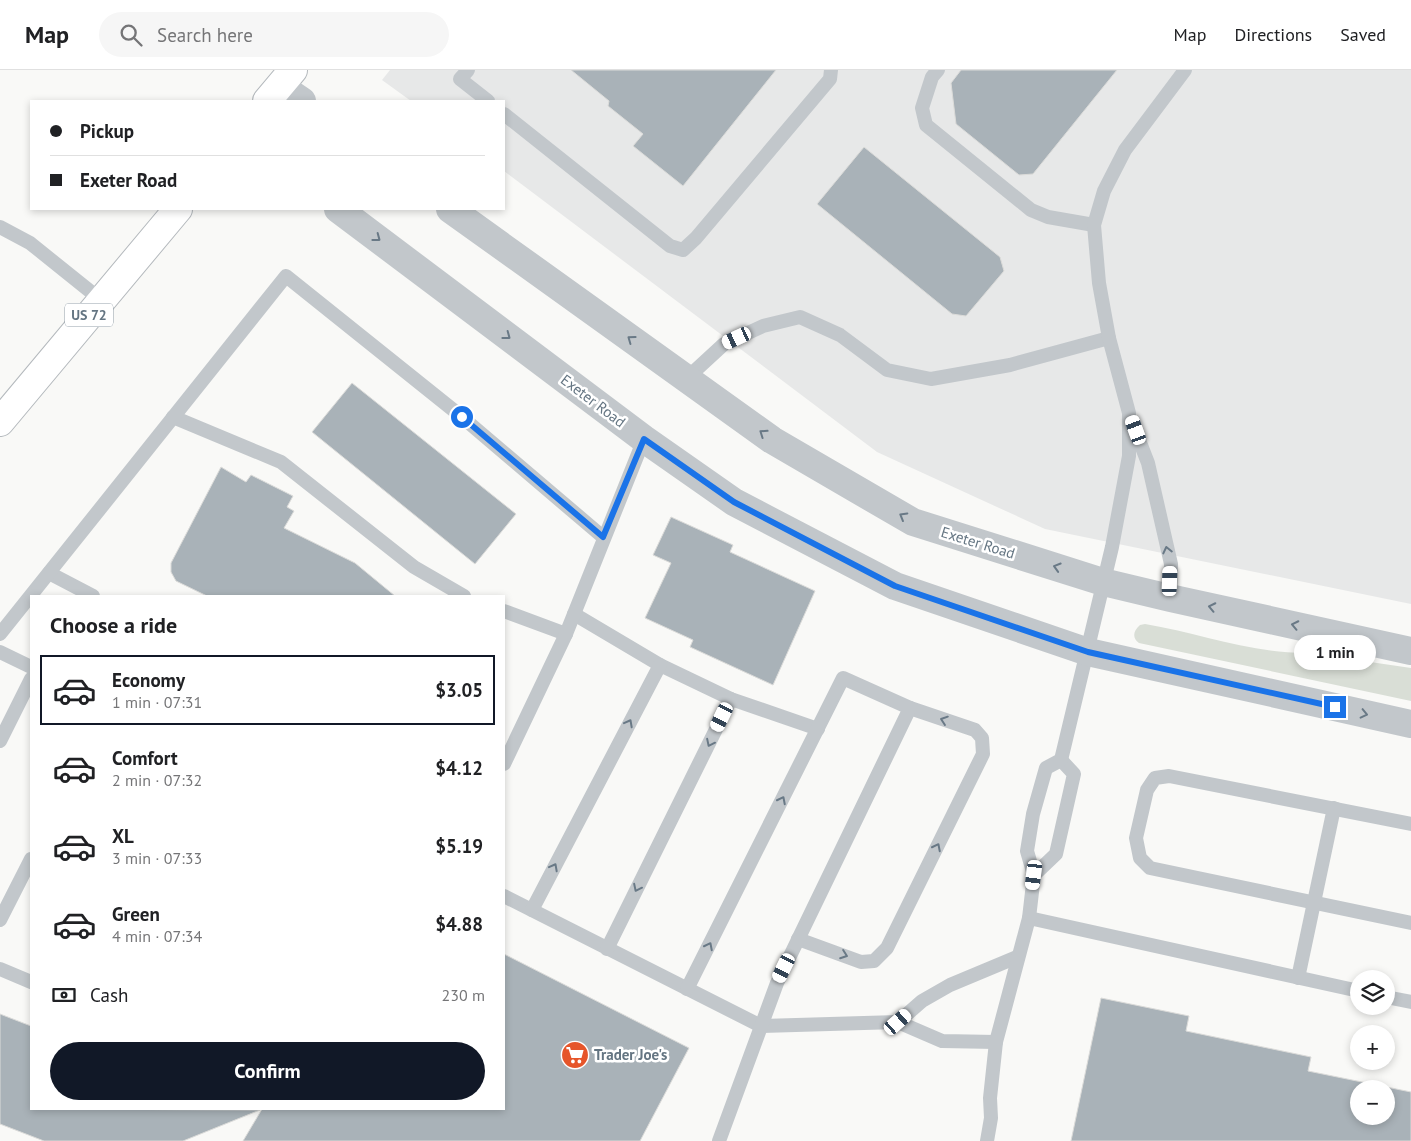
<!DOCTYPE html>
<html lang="en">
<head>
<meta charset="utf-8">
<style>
	:root { --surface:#fff; --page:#f6f6f6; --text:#202124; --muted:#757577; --line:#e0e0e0; --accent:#111827 }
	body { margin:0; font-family:"PT Sans",sans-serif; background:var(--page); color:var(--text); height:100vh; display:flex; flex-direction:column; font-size:19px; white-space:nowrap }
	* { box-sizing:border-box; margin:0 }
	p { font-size:16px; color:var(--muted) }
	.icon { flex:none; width:28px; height:28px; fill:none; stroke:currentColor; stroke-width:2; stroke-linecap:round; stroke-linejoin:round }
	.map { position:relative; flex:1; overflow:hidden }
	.drawer { position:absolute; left:30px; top:525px; width:475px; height:515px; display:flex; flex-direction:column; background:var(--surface); border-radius:0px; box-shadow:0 2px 8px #0003 }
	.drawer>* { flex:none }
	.top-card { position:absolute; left:30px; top:30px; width:475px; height:110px; border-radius:0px; box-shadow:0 2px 8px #0003; display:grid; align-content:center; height:110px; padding:0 20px; background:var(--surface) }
	.controls { position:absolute; left:1350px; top:900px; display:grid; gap:10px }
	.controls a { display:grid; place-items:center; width:45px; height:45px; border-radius:50%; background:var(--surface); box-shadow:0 2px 8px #0003; font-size:25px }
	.end { position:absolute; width:22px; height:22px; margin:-11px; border:6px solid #1a73e8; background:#fff; box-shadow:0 0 0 2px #fff }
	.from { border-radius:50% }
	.bubble { position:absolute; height:35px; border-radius:18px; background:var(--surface); box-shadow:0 2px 8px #0003; font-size:16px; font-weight:700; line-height:35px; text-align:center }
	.car { position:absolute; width:15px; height:30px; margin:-15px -8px; border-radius:6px; box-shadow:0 0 4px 1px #0007; background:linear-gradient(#fff 24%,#345 0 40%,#fff 0 76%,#345 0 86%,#fff 0) }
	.top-card b { display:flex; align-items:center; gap:18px; height:48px; font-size:19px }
	.top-card b+b { border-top:1px solid var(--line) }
	.top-card i { width:12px; height:12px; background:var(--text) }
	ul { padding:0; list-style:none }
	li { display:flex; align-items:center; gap:15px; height:70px; margin:0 10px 8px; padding:0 10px; border:2px solid transparent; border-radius:0px }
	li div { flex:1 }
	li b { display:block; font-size:19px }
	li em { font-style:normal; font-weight:700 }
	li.selected { border-color:var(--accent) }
	li>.icon { width:45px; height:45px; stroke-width:1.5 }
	h2 { padding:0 20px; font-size:22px; line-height:60px }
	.pay { display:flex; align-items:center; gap:12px; height:55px; padding:0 20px; font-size:19px }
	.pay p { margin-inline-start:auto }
	.action { display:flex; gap:10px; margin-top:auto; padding:10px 20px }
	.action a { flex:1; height:58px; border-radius:30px; background:var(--accent); color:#fff; font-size:20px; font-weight:700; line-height:58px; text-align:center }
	header { display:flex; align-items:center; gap:30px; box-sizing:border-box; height:70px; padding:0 25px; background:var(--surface); border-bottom:1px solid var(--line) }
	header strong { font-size:24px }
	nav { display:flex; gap:28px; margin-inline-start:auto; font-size:18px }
	.search { width:350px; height:45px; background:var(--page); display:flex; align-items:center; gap:12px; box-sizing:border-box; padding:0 18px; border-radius:28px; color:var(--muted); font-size:19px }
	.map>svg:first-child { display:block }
	.built { fill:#e7e8e8 }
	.green { fill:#d9ded6 }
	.building { fill:#a9b2b8; stroke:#dbdbd9; fill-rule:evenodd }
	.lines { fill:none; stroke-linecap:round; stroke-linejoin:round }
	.primary-casing { stroke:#b4b9bd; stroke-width:30 }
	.service { stroke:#c2c7cb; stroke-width:14 }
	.tertiary { stroke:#c2c7cb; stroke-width:28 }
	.primary { stroke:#fff; stroke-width:28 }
	.oneway { stroke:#697986 }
	.route { stroke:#1a73e8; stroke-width:6 }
	.labels { text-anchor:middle; stroke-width:5; stroke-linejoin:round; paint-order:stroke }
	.shield { fill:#fff; stroke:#929ea8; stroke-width:1 }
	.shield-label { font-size:14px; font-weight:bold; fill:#647582 }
	.street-label { font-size:15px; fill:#647582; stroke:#fff }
	.poi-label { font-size:15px; font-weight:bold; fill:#647582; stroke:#fff; text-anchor:start }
</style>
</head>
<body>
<header>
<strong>Map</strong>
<div class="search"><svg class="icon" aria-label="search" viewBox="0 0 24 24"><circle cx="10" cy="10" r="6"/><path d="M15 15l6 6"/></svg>Search here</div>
<nav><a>Map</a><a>Directions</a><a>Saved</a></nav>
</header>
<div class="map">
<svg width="1411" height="1071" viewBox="0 0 1411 1071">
	<rect width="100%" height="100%" fill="#f9f9f7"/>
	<path class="built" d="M 390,0 L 1411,0 L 1411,534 L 1045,459 L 877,382 L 504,101 L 504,31 L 411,31 L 382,10 Z"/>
	<path class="green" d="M 1145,554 C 1199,563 1253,584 1309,583 L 1411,598 L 1411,631 L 1139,573 C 1132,568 1133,561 1140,555 Z"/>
	<g class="building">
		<path d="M 571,0 L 776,0 L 683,116 L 633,76 L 643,64 L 608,36 L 609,31 Z"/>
		<path d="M 961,0 L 1117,0 L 1033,104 L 1019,105 L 956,54 L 951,13 Z"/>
		<path d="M 864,77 L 1000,187 L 1004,201 L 966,246 L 952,244 L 817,134 Z"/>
		<path d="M 352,313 L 516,444 L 475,494 L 312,362 Z"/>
		<path d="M 221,397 L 246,412 L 251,405 L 293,426 L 287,437 L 294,441 L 284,458 L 355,493 L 395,526 L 207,526 L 176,511 L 171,502 L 171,493 Z"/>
		<path d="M 671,447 L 733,475 L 730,482 L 815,521 L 773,615 L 690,577 L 693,570 L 645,548 L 671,493 L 653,485 Z"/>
		<path d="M 504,884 L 689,978 L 640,1071 L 243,1071 L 262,1039 L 504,1039 Z"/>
		<path d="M 1101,928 L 1189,946 L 1186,961 L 1311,987 L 1308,1001 L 1411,1022 L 1411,1071 L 1071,1071 ZM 1359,1019 L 1386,1019 L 1386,1046 L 1359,1046 Z"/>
		<path d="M 0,944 L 31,956 L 31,1039 L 260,1040 L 183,1071 L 44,1071 L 0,1054 Z"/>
	</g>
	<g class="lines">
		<g class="primary-casing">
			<g id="primary">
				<path d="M 267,31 L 293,0"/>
				<path d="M 0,352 L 178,139"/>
			</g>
		</g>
		<g class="service">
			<path d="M 468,0 L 460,9 L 488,31"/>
			<path d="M 938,0 L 932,7 L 922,38 L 926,55 L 1031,140 L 1048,147 L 1094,155"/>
			<path d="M 504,44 L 670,176 L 683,180 L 696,168 L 830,9 L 831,0"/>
			<path d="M 0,157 L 30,173 L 101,230"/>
			<path d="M 686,309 L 724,274 L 763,256 L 800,247 L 840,265 L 887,300 L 931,309 L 1010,295 L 1109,268"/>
			<path d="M 173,347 L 281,392 L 414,497 L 464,526"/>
			<path d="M 1132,352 L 1148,393 L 1171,494 L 1170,528"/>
			<path d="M 49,503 L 93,526"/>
			<path d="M 504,541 L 566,564"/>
			<path d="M 574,544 L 660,595 L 731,629 L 818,659"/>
			<path d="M 0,564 L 286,206 L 462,347 L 603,467"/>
			<path d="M 0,582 L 31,597"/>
			<path d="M 0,671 L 31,609"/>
			<path d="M 504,694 L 566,564 L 644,369"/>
			<path d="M 1411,754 L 1169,706 L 1155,708 L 1147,720 L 1136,768 L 1140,788 L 1150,798 L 1411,853"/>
			<path d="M 1034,805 L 1056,784 L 1074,704 L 1061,690"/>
			<path d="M 504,826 L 761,956 L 898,952 L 942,971 L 996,972"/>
			<path d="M 532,840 L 660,595"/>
			<path d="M 1029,848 L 1359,921"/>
			<path d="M 0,850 L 31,789"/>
			<path d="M 798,869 L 861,892 L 874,891 L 887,878 L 983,684 L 982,668 L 975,660 L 910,638"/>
			<path d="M 607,879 L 731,629"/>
			<path d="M 0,899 L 31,912"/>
			<path d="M 1298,908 L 1334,738"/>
			<path d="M 687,919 L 843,608 L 910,638 L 777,913 L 719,1071"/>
			<path d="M 1386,927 L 1411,932"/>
			<path d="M 898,952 L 922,931 L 950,915 L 1017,887"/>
			<path d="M 987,1071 L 991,1048 L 990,1028 L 996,972 L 1029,848 L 1034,805 L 1027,781 L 1033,744 L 1046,698 L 1061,690 L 1112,477 L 1129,386 L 1129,343 L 1109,268 L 1099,213 L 1094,155 L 1104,121 L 1125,80 L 1185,0"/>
		</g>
		<g class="tertiary">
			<path d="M 280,16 L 302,31"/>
			<path d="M 338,139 L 644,369 L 734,432 L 895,516 L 1088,582 L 1411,654"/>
			<path d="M 450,139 L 772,370 L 913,452 L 1103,512 L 1170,528 L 1411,581"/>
		</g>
		<use href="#primary" class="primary"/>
	</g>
	<defs><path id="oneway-chevron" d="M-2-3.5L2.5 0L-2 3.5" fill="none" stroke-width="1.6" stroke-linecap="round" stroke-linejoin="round" transform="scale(1.25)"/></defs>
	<g class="oneway">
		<use href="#oneway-chevron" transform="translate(377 168) rotate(37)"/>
		<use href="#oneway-chevron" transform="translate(507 266) rotate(37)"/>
		<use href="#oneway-chevron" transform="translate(631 269) rotate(-144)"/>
		<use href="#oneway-chevron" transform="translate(763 363) rotate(-145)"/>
		<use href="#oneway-chevron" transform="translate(903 446) rotate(-150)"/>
		<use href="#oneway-chevron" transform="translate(1167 480) rotate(-103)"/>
		<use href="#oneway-chevron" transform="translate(1057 497) rotate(-163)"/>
		<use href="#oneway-chevron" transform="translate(1212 537) rotate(-168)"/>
		<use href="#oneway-chevron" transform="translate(1295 555) rotate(-168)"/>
		<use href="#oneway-chevron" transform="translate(1364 644) rotate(13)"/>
		<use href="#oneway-chevron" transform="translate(944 650) rotate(-161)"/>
		<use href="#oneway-chevron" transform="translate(629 653) rotate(-62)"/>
		<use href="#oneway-chevron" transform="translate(710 673) rotate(116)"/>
		<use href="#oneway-chevron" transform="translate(782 730) rotate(-63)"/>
		<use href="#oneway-chevron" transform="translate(937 777) rotate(-63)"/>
		<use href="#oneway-chevron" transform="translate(554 797) rotate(-62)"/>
		<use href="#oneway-chevron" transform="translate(637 818) rotate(116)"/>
		<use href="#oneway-chevron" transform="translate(709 876) rotate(-63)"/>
		<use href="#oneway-chevron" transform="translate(844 885) rotate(20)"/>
	</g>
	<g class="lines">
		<path class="route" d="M 462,347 L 603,467 L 644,369 L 734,432 L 895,516 L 1088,582 L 1335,637"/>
	</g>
	<defs>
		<g id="supermarket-disc" transform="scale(1.4375)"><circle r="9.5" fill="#e6552a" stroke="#fff"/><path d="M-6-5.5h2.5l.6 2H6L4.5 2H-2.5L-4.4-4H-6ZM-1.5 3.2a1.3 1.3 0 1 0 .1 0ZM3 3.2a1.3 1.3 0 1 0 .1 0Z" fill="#fff"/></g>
	</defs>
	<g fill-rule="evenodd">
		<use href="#supermarket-disc" x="575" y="985"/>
	</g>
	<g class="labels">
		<rect class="shield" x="65" y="233.5" width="48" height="23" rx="4"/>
		<g class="shield-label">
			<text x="89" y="250">US 72</text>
		</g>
		<g class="street-label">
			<text transform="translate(593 331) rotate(37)" y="5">Exeter Road</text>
			<text transform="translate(978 473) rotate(17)" y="5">Exeter Road</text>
		</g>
		<g class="poi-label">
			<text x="594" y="990">Trader Joe's</text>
		</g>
	</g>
</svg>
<div class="controls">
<a><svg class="icon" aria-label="layers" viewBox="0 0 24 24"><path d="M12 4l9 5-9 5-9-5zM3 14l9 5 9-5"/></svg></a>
<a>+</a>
<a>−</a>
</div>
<i class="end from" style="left:462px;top:347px"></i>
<i class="end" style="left:1335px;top:637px"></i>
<div class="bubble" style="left:1294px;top:565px;width:82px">1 min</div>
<i class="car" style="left:737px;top:268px;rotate:245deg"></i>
<i class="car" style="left:1136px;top:360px;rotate:340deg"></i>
<i class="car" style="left:1170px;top:511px;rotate:2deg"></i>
<i class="car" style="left:722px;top:647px;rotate:206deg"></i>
<i class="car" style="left:1034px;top:805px;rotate:187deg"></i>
<i class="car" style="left:784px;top:898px;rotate:206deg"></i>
<i class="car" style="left:898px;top:952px;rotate:49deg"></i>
<div class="top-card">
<b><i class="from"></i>Pickup</b>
<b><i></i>Exeter Road</b>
</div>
<section class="drawer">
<h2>Choose a ride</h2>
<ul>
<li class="selected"><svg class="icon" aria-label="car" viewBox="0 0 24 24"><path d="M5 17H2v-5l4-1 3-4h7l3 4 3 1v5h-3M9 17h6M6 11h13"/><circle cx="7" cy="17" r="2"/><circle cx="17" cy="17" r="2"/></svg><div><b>Economy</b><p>1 min · 07:31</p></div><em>$3.05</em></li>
<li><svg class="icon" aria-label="car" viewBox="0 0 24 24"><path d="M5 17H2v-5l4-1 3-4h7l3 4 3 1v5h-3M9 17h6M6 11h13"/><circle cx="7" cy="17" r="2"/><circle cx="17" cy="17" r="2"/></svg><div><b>Comfort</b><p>2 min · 07:32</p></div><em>$4.12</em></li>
<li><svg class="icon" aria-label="car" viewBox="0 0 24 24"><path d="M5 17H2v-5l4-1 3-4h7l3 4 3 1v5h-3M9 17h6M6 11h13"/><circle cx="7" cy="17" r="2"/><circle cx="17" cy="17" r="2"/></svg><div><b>XL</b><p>3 min · 07:33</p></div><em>$5.19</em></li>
<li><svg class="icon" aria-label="car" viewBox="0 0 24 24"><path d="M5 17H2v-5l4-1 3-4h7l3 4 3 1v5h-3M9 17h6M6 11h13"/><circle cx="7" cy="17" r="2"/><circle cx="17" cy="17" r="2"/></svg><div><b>Green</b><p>4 min · 07:34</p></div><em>$4.88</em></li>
</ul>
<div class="pay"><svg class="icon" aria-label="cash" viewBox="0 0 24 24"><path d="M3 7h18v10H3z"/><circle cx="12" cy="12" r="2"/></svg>Cash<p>230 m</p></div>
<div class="action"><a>Confirm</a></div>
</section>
</div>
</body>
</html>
